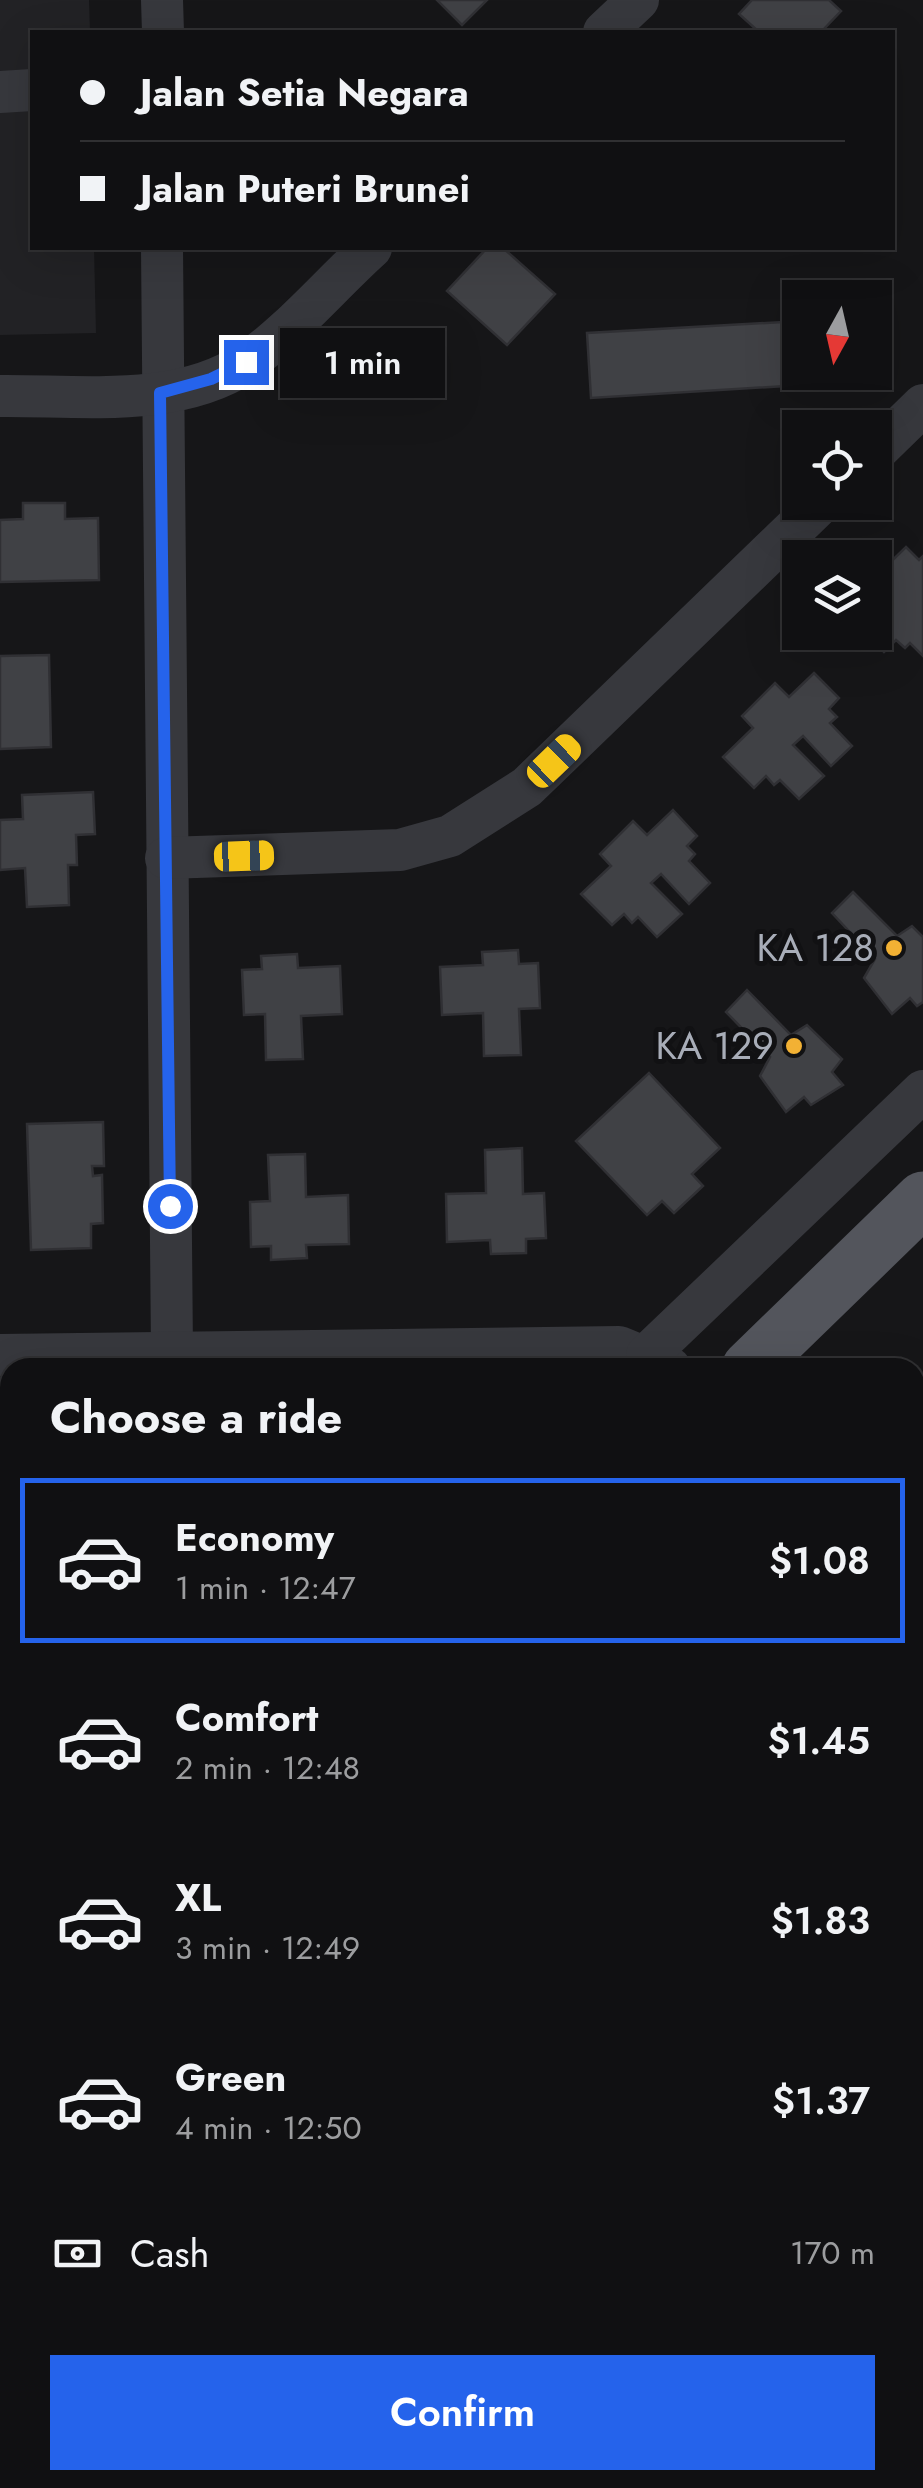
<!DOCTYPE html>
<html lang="en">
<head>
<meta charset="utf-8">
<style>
	:root { --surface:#101012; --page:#19191b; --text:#f1f3f6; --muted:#9c9d9f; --line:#303032; --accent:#2563eb }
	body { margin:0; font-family:Jost,sans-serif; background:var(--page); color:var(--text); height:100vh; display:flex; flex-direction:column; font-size:38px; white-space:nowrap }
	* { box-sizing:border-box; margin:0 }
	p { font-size:32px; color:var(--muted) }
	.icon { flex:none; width:55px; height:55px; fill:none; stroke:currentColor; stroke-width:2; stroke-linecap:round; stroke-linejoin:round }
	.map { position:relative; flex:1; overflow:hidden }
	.drawer { position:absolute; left:0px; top:1358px; width:925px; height:1132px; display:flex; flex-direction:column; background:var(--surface); border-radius:30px 30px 0 0; box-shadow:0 10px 40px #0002,0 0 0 2px var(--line) }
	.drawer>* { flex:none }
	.hud { position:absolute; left:30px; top:30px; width:865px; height:220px; border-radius:0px; box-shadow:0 10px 40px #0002,0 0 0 2px var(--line); display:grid; align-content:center; height:220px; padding:0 50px; background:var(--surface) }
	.needle { width:65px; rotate:188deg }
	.controls { position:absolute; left:782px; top:280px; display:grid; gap:20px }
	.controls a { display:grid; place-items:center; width:110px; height:110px; border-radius:0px; background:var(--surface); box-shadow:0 10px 40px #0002,0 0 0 2px var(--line); font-size:50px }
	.end { position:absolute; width:45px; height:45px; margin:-22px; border:12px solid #2563eb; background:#fff; box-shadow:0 0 0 5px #fff }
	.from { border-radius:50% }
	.bubble { position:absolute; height:70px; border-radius:0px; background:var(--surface); box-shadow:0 10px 40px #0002,0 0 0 2px var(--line); font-size:32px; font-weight:600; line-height:70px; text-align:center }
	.car { position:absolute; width:30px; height:60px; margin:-30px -15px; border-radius:12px; box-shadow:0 0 8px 2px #0007; background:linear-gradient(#f5c518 24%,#345 0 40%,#f5c518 0 76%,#345 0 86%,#f5c518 0) }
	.hud b { display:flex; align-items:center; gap:35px; height:95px; font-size:38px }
	.hud b+b { border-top:2px solid var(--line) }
	.hud i { width:25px; height:25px; background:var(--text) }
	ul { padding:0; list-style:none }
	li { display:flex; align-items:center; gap:30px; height:165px; margin:0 20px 15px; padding:0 30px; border:5px solid transparent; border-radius:0px }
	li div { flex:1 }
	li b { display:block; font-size:38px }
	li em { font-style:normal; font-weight:600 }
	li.current { border-color:var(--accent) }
	li>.icon { width:90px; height:90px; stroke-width:1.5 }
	h2 { padding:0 50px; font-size:45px; line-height:120px }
	.pay { display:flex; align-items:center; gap:25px; height:110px; padding:0 50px; font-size:38px }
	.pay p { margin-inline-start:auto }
	.cta { display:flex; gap:20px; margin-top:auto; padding:20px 50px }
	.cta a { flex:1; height:115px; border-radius:0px; background:var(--accent); color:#fff; font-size:40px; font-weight:600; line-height:115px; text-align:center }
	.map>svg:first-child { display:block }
	.built { fill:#222225 }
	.green { fill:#1e261f }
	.building { fill:#404145; stroke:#303034; stroke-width:2.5 }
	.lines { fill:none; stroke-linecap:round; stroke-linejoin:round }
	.minor-tunnel { stroke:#333438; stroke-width:42; stroke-dasharray:42 21; stroke-linecap:butt }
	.minor { stroke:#37383d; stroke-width:42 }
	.major { stroke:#53555c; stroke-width:55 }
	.route { stroke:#2563eb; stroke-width:12 }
	.poi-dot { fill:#f2b134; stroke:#111113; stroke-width:4 }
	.labels { text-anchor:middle; stroke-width:10; stroke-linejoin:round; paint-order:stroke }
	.poi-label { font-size:38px; fill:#a8adb8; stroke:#111113; text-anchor:end }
</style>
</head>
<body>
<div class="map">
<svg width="923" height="2488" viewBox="0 0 923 2488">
	<rect width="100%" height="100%" fill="#161618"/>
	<path class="built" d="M 0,0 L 89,0 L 90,32 L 32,32 L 32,248 L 94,248 L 96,333 L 0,335 Z"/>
	<path class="green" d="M 915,2186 L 923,2186 L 923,2488 L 598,2488 L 599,2480 L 915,2480 Z"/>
	<g class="building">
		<path d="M 437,0 L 487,0 L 462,25 Z"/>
		<path d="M 752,0 L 829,0 L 841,11 L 821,32 L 759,32 L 739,14 Z"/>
		<path d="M 487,248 L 503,248 L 555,294 L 507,345 L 447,291 Z"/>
		<path d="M 800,321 L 800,372 L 850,372 L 851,382 L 591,398 L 587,333 Z"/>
		<path d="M 23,503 L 65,503 L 65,519 L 98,518 L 99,580 L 0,582 L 0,520 L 23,519 Z"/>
		<path d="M 906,547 L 919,560 L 923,556 L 923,656 L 910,643 L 905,648 L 896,640 L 884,652 L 866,632 L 875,632 L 875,600 L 883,592 L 875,577 Z"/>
		<path d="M 49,655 L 51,747 L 0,749 L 0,656 Z"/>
		<path d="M 814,673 L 839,698 L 829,709 L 837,717 L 830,723 L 852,746 L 831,766 L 803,736 L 793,745 L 824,776 L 799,799 L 780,780 L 774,785 L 766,776 L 754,788 L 723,757 L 753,728 L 742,716 L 775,683 L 789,697 Z"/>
		<path d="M 93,792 L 95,834 L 76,835 L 77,865 L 68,865 L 69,905 L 27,907 L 25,868 L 0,870 L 0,820 L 23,819 L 22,795 Z"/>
		<path d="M 673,810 L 697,836 L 687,846 L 695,854 L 689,861 L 710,883 L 689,904 L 661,874 L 651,883 L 682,914 L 657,937 L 638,917 L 632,923 L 624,914 L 612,925 L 581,894 L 611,866 L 600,854 L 633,821 L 647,835 Z"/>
		<path d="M 853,892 L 897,936 L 912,926 L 923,937 L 923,1002 L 917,1006 L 910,998 L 892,1014 L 864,978 L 875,959 L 832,913 Z"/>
		<path d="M 518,950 L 519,964 L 538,963 L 540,1008 L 519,1009 L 521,1055 L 484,1056 L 483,1013 L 442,1015 L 440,967 L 483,965 L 482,952 Z"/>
		<path d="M 297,954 L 298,968 L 340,966 L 342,1014 L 301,1016 L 303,1059 L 266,1060 L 265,1014 L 244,1015 L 242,970 L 262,969 L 261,956 Z"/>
		<path d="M 747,990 L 791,1035 L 807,1025 L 842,1059 L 832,1072 L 843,1085 L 811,1105 L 804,1097 L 786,1112 L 760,1076 L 770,1057 L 726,1012 Z"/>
		<path d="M 649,1073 L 720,1148 L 692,1174 L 703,1186 L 674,1213 L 662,1201 L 647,1215 L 576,1141 Z"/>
		<path d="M 103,1122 L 104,1166 L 92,1166 L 93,1176 L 102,1175 L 103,1223 L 91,1224 L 91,1248 L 31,1250 L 27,1124 Z"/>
		<path d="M 522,1148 L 523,1194 L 544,1193 L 546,1238 L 526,1239 L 526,1253 L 491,1254 L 490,1240 L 447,1242 L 446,1194 L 486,1193 L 485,1150 Z"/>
		<path d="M 305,1154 L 306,1197 L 348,1195 L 349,1244 L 306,1245 L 307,1258 L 271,1260 L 271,1246 L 251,1247 L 250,1202 L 270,1201 L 268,1155 Z"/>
		<path d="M 1,1477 L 10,1477 L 10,1554 L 3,1554 Z"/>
		<path d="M 0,1688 L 10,1688 L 10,1805 L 0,1806 Z"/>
		<rect x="0" y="1903" width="10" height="64"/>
		<path d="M 1,2121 L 10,2121 L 10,2186 L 2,2186 Z"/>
		<rect x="255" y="2480" width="37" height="8"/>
		<path d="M 292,2480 L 377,2480 L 376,2488 L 292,2488 Z"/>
	</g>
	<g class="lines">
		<path class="minor-tunnel" d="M 302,2488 L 302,2480"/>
		<g class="minor">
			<path d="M 162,0 L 163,32"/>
			<path d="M 604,32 L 638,0"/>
			<path d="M 0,92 L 32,90"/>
			<path d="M 162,248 L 172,1352"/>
			<path d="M 0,396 C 78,395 179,409 247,362 C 292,331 331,284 371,248"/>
			<path d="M 875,452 L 923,405"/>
			<path d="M 166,858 L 400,850 L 450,836 L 527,787 L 822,502"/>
			<path d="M 0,1355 L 619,1347 L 670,1368"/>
			<path d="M 647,1355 L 923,1091"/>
			<path d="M 915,1914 L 923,1910"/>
			<path d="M 0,2296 L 10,2296"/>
			<path d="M 6,2488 L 10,2459"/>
			<path d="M 172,2488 L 173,2480"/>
			<path d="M 408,2488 L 409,2480"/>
		</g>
		<g class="major">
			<path d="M 749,1368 L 923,1199"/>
			<path d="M 465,2488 L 466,2480"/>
		</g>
	</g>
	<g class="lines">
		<path class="route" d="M 170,1206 L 160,393 L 211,379 L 246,362"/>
	</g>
	<g class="poi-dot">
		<circle cx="894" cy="948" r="10"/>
		<circle cx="794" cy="1046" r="10"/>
	</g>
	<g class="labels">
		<g class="poi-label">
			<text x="874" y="961">KA 128</text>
			<text x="774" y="1059">KA 129</text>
		</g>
	</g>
</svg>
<div class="controls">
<a><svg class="needle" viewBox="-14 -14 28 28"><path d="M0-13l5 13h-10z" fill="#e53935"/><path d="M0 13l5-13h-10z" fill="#9c9d9f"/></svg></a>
<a><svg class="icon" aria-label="locate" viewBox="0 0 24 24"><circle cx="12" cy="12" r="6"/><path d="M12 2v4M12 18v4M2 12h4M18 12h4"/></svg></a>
<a><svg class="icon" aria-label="layers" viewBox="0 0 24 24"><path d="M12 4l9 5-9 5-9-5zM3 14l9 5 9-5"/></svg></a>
</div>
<i class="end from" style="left:170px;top:1206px"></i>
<i class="end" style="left:246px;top:362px"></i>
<div class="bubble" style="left:280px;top:328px;width:165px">1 min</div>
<i class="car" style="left:554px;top:761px;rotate:46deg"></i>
<i class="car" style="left:244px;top:856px;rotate:88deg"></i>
<div class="hud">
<b><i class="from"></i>Jalan Setia Negara</b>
<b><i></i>Jalan Puteri Brunei</b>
</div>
<section class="drawer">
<h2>Choose a ride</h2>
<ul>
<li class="current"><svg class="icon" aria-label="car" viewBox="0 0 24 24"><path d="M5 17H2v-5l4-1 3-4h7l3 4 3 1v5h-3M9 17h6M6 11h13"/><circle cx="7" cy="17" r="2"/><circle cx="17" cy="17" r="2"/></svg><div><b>Economy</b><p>1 min · 12:47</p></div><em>$1.08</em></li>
<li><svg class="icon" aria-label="car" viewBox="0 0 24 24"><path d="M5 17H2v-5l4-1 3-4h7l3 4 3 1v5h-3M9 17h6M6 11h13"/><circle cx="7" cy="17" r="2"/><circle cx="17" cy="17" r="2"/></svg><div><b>Comfort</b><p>2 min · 12:48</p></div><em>$1.45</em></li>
<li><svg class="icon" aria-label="car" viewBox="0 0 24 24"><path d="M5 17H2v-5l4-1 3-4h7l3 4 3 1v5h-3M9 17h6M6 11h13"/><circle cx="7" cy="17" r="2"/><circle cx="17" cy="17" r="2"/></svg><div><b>XL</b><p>3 min · 12:49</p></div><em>$1.83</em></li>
<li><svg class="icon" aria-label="car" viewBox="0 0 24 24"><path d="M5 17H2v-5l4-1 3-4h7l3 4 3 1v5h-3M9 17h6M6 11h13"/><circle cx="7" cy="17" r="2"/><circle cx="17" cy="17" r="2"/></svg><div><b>Green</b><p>4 min · 12:50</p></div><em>$1.37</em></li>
</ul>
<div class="pay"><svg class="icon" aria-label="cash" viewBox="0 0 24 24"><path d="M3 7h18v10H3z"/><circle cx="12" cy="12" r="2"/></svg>Cash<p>170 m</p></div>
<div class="cta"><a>Confirm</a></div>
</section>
</div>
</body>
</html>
